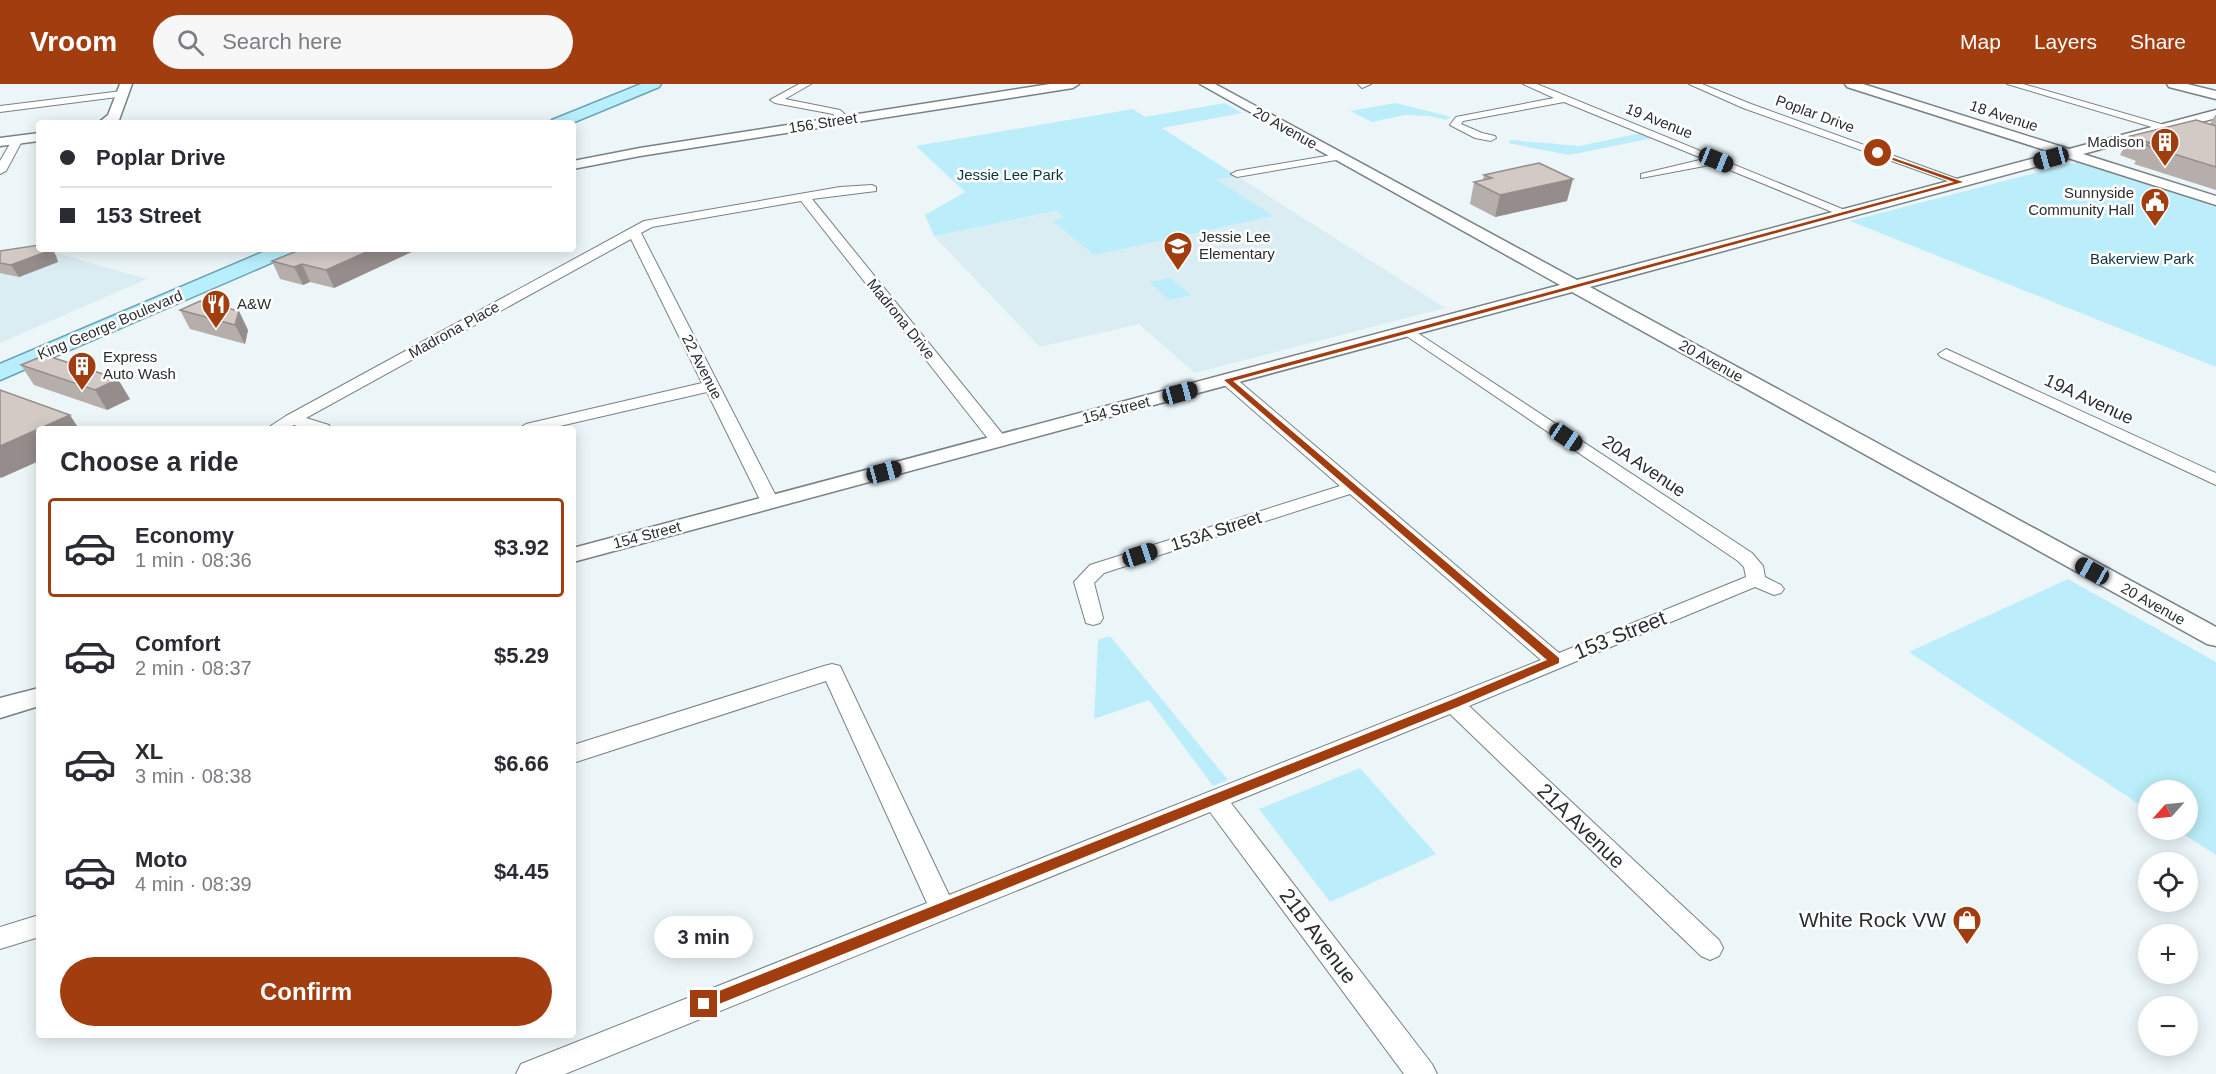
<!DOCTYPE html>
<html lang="en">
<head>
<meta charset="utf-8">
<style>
	:root { --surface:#fff; --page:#f7f7f7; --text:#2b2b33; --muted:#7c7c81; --line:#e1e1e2; --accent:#a23d0f }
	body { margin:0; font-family:Helvetica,sans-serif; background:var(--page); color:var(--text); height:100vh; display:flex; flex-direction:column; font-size:22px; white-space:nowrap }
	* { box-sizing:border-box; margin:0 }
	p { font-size:20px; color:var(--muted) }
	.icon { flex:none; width:33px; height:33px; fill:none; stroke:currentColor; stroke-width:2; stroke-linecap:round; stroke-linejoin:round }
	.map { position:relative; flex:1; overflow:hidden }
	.drawer { position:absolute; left:36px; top:342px; width:540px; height:612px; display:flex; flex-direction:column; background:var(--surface); border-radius:6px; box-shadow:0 3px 15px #0003 }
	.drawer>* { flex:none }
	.guide { position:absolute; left:36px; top:36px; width:540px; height:132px; border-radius:6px; box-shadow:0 3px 15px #0003; display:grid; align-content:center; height:132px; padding:0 24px; background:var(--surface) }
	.needle { width:39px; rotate:243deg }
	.controls { position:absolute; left:2138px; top:696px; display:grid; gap:12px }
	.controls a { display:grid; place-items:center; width:60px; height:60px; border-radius:50%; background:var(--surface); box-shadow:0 3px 15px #0003; font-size:30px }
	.end { position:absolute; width:27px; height:27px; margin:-14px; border:8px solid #a23d0f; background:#fff; box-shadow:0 0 0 3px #fff }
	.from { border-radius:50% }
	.bubble { position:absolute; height:42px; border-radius:21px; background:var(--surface); box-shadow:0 3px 15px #0003; font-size:20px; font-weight:600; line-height:42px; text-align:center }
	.car { position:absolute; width:18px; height:36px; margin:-18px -9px; border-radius:8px; box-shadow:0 0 4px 2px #0007; background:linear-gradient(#222 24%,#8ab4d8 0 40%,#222 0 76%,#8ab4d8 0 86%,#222 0) }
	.guide b { display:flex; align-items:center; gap:21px; height:57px; font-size:22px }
	.guide b+b { border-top:2px solid var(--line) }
	.guide i { width:15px; height:15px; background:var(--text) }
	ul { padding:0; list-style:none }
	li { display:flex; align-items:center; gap:18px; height:99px; margin:0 12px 9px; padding:0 12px; border:3px solid transparent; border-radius:6px }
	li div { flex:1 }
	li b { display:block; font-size:22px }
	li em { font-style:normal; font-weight:600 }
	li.selected { border-color:var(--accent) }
	li>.icon { width:54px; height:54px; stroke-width:1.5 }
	h2 { padding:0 24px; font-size:27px; line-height:72px }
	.action { display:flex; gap:12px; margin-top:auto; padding:12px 24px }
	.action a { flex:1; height:69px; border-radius:36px; background:var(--accent); color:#fff; font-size:24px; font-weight:600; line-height:69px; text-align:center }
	header { display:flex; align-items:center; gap:36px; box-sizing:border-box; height:84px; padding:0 30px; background:var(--accent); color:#fff }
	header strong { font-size:28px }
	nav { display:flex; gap:33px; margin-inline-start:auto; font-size:21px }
	.search { width:420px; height:54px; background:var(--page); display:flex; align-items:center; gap:15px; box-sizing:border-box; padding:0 21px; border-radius:33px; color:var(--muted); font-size:22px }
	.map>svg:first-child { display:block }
	.built { fill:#d9edf2 }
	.green { fill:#bbeefa }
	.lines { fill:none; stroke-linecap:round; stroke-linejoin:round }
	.minor-casing { stroke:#788184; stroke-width:2 }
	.tertiary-casing { stroke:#788184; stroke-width:3 }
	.primary-casing { stroke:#68a5b4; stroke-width:3 }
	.minor { fill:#fff; fill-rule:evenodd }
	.tertiary { fill:#fff; fill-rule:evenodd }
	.primary { fill:#b9effd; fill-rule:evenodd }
	.wall { fill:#b5aeaa }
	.shaded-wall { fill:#948d8b }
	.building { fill:#d3cac6; stroke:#948d8b; stroke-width:1.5 }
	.route { fill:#a23d0f }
	.labels { text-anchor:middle; stroke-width:5; stroke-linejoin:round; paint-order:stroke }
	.far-street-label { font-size:15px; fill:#2a2e2f; stroke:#fff }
	.far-poi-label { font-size:15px; fill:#2a2e2f; stroke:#fff; text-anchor:start }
	.far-park-label { font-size:15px; fill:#08353e; stroke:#fff }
	.street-label { font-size:18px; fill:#2a2e2f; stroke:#fff }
	.near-street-label { font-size:21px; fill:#2a2e2f; stroke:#fff }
	.near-poi-label { font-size:21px; fill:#2a2e2f; stroke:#fff; text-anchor:end }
</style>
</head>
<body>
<header>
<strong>Vroom</strong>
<div class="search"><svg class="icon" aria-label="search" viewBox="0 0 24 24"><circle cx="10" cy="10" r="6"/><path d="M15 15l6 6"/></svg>Search here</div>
<nav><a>Map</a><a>Layers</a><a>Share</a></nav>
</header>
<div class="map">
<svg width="2216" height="990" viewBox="0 0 2216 990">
	<rect width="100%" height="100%" fill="#ecf6f9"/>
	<g class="built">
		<path d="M 1237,92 L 1445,224 L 1195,289 L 1139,240 L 1040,263 L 934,152 Z"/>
		<path d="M 52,168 L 147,195 L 0,259 L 0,176 Z"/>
	</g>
	<g class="green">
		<path d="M 1225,19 L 1242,29 L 1162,44 L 1237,92 L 1217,96 L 1273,132 L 1094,171 L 1053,137 L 1065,134 L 1057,127 L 934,152 L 925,131 L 965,108 L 916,62 L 1133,25 L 1145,33 Z"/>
		<path d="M 1396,19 L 1451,33 L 1446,36 L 1430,32 L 1405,31 L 1372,38 L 1350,27 Z"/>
		<path d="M 1641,49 L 1653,54 L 1569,71 L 1508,59 L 1511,56 L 1580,62 Z"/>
		<path d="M 2077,78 L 2216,123 L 2216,283 L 1850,137 Z"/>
		<path d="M 1170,194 L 1191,211 L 1169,216 L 1149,198 Z"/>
		<path d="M 2068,495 L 2216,578 L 2216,771 L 2177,746 L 2187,746 L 2187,706 L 2148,706 L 2148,726 L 1909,568 Z"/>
		<path d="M 1110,552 L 1228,696 L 1213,702 L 1149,616 L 1094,635 L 1098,556 Z"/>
		<path d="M 1360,684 L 1436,770 L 1330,818 L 1259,725 Z"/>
	</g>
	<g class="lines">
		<g class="minor-casing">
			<g id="minor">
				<path d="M 799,0 L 811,0 L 785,15 L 840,26 L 849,34 L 849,38 L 841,38 L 833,30 L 775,19 L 770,16 Z"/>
				<path d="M 1358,0 L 1371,0 L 1362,4 Z"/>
				<path d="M 1523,0 L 1537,0 L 1852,129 L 1850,132 L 1842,132 L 1715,80 L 1641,94 L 1641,90 L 1704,75 L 1564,18 L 1463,37 L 1461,40 L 1482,49 L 1495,52 L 1496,54 L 1491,57 L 1475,54 L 1450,41 L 1456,33 L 1554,14 Z"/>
				<path d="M 1689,0 L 1702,0 L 1751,20 L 1966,98 L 1960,101 L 1956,100 L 1743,24 Z"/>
				<path d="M 2007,0 L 2023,0 L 2216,56 L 2216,62 Z"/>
				<path d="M 122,7 L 125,8 L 125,12 L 0,28 L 0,22 Z"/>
				<path d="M 18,52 L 23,55 L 6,87 L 0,90 L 0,77 L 14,53 Z"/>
				<path d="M 1338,70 L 1342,71 L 1342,75 L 1237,93 L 1231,90 L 1237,87 Z"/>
				<path d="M 872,101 L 876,103 L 876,107 L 812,115 L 1005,353 L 1007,357 L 1005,361 L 993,361 L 801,117 L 652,143 L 641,149 L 779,418 L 776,422 L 764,422 L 761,418 L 707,308 L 547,345 L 518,345 L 526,340 L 702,299 L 631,155 L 306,334 L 329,341 L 331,345 L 306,345 L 294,341 L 286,345 L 266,345 L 286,332 L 644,137 L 840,103 Z"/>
				<path d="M 1410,244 L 1752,469 L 1763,482 L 1765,493 L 1781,501 L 1784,505 L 1781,509 L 1774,511 L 1755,503 L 1469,622 L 1719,856 L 1723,864 L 1719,872 L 1710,876 L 1701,872 L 1450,630 L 1231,719 L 1432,980 L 1437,990 L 1404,990 L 1210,728 L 565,990 L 516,990 L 521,980 L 927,819 L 826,597 L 573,679 L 573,661 L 824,582 L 832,580 L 840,582 L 949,811 L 1541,576 L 1350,410 L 1104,489 L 1094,499 L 1103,534 L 1100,539 L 1093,541 L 1086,539 L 1074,498 L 1090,481 L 1340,402 L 1222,299 L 1220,296 L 1222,293 L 1234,293 L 1559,569 L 1746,493 L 1744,483 L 1738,477 L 1405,251 L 1403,248 L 1405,245 Z"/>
				<path d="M 1946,265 L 2216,389 L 2216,401 L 1941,273 L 1938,270 Z"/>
				<path d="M 39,831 L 39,853 L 0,865 L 0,843 Z"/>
			</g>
		</g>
		<g class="tertiary-casing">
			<g id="tertiary">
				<path d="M 120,0 L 132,0 L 119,36 L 113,39 L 98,39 L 108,31 Z"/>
				<path d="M 1050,0 L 1079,0 L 1073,4 L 640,72 L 573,85 L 573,77 L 640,64 Z"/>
				<path d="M 1200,0 L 1215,0 L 1577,196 L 2054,69 L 1847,3 L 1845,0 L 1863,0 L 2069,65 L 2216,26 L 2216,34 L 2083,70 L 2216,112 L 2216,121 L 2068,74 L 1590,203 L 2216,543 L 2216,562 L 2207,560 L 1572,208 L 573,478 L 573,464 L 1560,201 Z"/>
				<path d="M 2167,0 L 2187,0 L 2216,7 L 2216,15 L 2169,3 Z"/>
				<path d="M 39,49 L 39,57 L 0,62 L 0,54 Z"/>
				<path d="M 39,604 L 39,622 L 0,634 L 0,614 Z"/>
			</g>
		</g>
		<g class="primary-casing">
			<g id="primary">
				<path d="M 641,0 L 661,0 L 659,3 L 572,39 L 550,39 L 552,36 Z"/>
				<path d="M 270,165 L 297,165 L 294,169 L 0,296 L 0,280 Z"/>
			</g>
		</g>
		<use href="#minor" class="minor"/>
		<use href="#tertiary" class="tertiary"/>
		<use href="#primary" class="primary"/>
	</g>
	<g class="wall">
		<path d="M 2215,31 L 2216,31 L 2216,106 L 2134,80 L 2136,77 L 2120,71 L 2130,52 L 2210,40 Z"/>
		<path d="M 1484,91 L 1567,117 L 1495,133 L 1470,120 L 1474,98 L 1483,96 Z"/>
		<path d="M 39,165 L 52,165 L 56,172 L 58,178 L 19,193 L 0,189 L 0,167 Z"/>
		<path d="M 418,165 L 334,204 L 310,198 L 303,201 L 280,195 L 272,177 Z"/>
		<path d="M 200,217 L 248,246 L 245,260 L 190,245 L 180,226 Z"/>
		<path d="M 21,281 L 130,315 L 107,326 L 34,301 Z"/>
	</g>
	<g class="shaded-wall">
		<path d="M 1573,95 L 1567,117 L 1495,133 L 1500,111 Z"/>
		<path d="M 50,165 L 52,165 L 56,172 L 58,178 L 19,193 L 11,181 Z"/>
		<path d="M 373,165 L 418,165 L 334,204 L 326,186 Z"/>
		<path d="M 302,180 L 310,198 L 303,201 L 294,183 Z"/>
		<path d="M 239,227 L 248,246 L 245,260 L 235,241 Z"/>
		<path d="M 118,295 L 130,315 L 107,326 L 95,306 Z"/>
		<path d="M 70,331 L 79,345 L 39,345 L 39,377 L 1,394 L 0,393 L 0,362 Z"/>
	</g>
	<g class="building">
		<path d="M 2196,36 L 2216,42 L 2216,83 L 2145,61 L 2151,59 L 2130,52 Z"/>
		<path d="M 1539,79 L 1573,95 L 1500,111 L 1474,98 L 1492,94 L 1484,91 Z"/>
		<path d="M 39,161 L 39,165 L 50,165 L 51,166 L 11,181 L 0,179 L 0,167 Z"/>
		<path d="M 302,165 L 373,165 L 326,186 L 302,180 L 294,183 L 272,177 Z"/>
		<path d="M 200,217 L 239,227 L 235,241 L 180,226 Z"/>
		<path d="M 45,271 L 118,295 L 95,306 L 21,281 Z"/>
		<path d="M 0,306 L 70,331 L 0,362 Z"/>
	</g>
	<path class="route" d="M 1876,68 L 1963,98 L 1233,297 L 1559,574 L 1559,579 L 1457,623 L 709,924 L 704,926 L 699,924 L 697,920 L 699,915 L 1449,617 L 1547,576 L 1224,296 L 1954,98 L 1876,70 Z"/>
	<defs>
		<g id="building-pin" transform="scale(1.5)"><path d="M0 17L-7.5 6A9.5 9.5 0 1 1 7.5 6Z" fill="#a23d0f" stroke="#fff"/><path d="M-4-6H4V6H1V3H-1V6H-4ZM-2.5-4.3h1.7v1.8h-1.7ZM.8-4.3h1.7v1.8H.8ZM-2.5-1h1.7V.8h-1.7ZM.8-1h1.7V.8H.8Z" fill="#fff"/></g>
		<g id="civic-pin" transform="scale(1.5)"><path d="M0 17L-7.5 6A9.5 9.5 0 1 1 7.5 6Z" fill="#a23d0f" stroke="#fff"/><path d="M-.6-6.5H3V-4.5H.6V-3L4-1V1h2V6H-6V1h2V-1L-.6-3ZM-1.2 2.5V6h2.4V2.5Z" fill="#fff"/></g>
		<g id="school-pin" transform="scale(1.5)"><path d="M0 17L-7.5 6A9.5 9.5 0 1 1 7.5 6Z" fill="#a23d0f" stroke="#fff"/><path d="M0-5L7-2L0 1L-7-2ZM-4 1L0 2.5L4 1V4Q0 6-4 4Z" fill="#fff"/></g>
		<g id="restaurant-pin" transform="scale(1.5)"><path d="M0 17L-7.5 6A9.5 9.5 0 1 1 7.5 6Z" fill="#a23d0f" stroke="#fff"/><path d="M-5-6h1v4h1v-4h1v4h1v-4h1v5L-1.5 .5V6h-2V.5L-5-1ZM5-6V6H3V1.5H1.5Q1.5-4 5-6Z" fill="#fff"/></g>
		<g id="shop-pin" transform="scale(1.5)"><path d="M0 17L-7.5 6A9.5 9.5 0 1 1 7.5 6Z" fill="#a23d0f" stroke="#fff"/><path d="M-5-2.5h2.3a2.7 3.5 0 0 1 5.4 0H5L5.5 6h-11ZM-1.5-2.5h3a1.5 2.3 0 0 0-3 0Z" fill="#fff"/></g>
	</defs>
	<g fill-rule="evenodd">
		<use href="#building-pin" x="2165" y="58"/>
		<use href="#civic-pin" x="2155" y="118"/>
		<use href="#school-pin" x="1178" y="162"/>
		<use href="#restaurant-pin" x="216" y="220"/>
		<use href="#building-pin" x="82" y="282"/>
		<use href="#shop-pin" x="1967" y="836"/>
	</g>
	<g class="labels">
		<g class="far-street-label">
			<text transform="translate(1815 30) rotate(20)" y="5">Poplar Drive</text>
			<text transform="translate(2004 32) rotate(18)" y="5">18 Avenue</text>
			<text transform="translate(1659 37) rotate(22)" y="5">19 Avenue</text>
			<text transform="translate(823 39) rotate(-9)" y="5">156 Street</text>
			<text transform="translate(1285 44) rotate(29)" y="5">20 Avenue</text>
			<text transform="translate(901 235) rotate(51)" y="5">Madrona Drive</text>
			<text transform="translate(110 241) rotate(-23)" y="5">King George Boulevard</text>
			<text transform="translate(454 246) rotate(-29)" y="5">Madrona Place</text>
			<text transform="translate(1711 277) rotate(29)" y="5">20 Avenue</text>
			<text transform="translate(702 283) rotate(63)" y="5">22 Avenue</text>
			<text transform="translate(1116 326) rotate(-15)" y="5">154 Street</text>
			<text transform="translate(647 451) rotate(-15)" y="5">154 Street</text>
			<text transform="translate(2153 520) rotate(29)" y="5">20 Avenue</text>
		</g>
		<g class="far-poi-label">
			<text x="2144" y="63" text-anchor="end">Madison</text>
			<text x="2134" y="114" text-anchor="end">Sunnyside<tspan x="2134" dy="17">Community Hall</tspan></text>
			<text x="1199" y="158">Jessie Lee<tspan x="1199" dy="17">Elementary</tspan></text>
			<text x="237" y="225">A&amp;W</text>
			<text x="103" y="278">Express<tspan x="103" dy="17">Auto Wash</tspan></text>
		</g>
		<g class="far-park-label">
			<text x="1010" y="96">Jessie Lee Park</text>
			<text x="2142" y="180">Bakerview Park</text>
		</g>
		<g class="street-label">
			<text transform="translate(2089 315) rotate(25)" y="6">19A Avenue</text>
			<text transform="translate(1644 382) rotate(34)" y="6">20A Avenue</text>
			<text transform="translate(1216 447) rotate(-18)" y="6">153A Street</text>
		</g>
		<g class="near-street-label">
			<text transform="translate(1620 551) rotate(-22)" y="7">153 Street</text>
			<text transform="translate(1581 742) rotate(44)" y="7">21A Avenue</text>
			<text transform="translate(1318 852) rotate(53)" y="7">21B Avenue</text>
		</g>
		<g class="near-poi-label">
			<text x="1946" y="843">White Rock VW</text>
		</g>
	</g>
</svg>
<div class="controls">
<a><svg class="needle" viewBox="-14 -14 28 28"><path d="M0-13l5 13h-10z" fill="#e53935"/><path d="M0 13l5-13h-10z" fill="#7c7c81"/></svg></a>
<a><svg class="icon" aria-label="locate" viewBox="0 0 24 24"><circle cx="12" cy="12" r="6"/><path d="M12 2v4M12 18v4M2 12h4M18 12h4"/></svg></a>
<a>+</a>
<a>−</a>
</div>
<i class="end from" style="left:1878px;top:69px"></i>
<i class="end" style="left:704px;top:920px"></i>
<div class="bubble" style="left:654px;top:832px;width:99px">3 min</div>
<i class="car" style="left:2051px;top:74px;rotate:255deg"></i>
<i class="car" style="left:1716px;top:76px;rotate:112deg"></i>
<i class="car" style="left:1180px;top:309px;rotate:75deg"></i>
<i class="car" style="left:1566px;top:353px;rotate:124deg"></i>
<i class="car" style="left:884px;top:388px;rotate:75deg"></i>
<i class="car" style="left:1140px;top:471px;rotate:72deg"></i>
<i class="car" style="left:2092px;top:487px;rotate:299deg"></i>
<div class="guide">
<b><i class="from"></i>Poplar Drive</b>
<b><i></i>153 Street</b>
</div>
<section class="drawer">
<h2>Choose a ride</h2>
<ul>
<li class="selected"><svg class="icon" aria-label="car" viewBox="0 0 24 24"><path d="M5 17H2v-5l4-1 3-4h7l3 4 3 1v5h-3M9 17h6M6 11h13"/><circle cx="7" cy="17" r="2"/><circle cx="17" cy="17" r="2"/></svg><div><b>Economy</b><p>1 min · 08:36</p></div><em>$3.92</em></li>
<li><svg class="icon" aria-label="car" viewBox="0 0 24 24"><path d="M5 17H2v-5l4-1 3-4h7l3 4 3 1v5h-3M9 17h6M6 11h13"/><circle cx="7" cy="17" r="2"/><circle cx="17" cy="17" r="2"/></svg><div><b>Comfort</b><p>2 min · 08:37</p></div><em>$5.29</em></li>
<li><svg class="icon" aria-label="car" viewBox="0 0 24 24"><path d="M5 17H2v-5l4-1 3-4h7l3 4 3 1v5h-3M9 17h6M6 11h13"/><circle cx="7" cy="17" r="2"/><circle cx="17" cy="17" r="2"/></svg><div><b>XL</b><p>3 min · 08:38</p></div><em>$6.66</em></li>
<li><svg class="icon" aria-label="car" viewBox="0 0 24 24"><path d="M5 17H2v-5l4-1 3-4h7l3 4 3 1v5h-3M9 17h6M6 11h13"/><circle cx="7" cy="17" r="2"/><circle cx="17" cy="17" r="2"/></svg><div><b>Moto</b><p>4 min · 08:39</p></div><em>$4.45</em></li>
</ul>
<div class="action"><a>Confirm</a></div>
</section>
</div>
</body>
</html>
